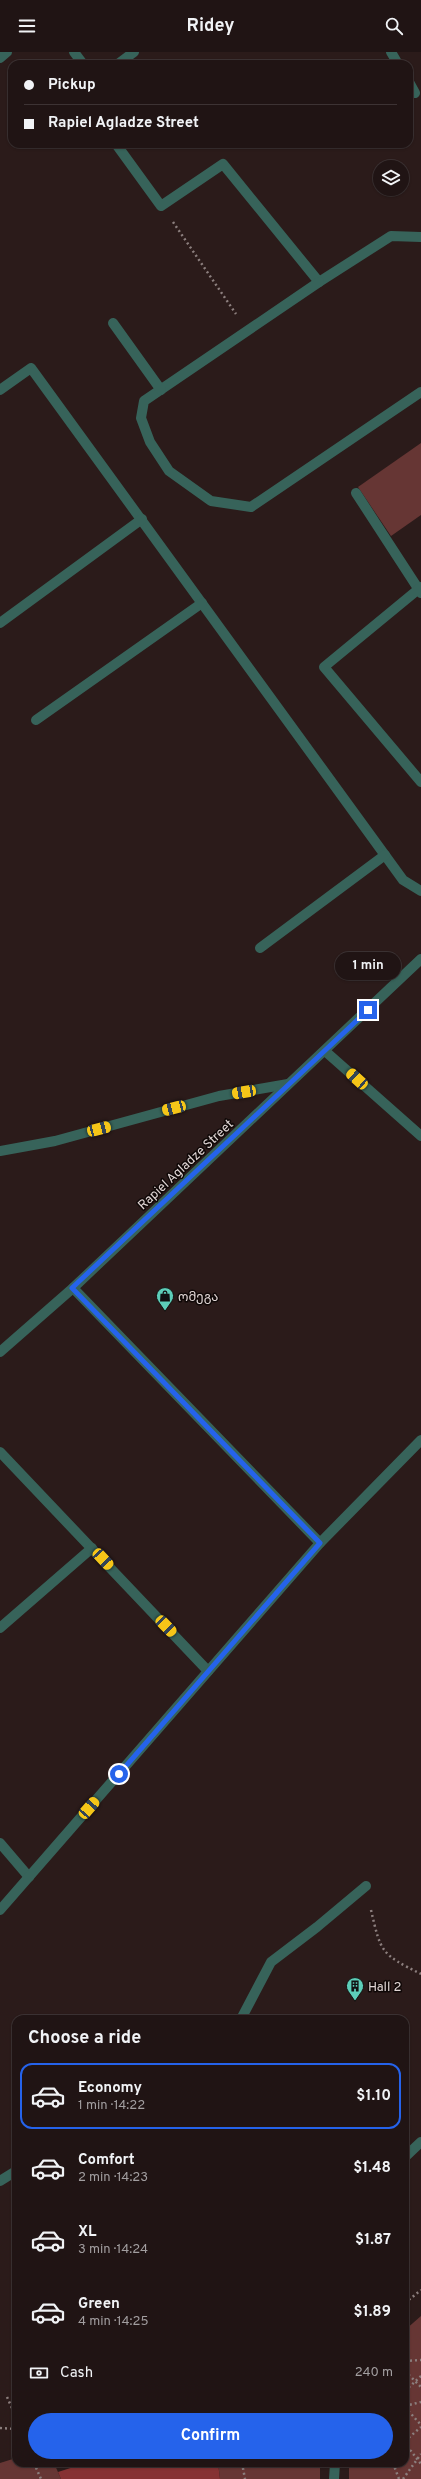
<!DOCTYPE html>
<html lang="en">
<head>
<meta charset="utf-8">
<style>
	:root { --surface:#201414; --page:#281d1d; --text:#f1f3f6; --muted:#a29ea0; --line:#3d3334; --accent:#2563eb }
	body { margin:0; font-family:Overpass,"Noto Sans Georgian",sans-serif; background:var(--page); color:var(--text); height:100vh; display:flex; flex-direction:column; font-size:15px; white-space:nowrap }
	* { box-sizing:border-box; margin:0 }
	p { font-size:13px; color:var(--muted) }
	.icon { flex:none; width:22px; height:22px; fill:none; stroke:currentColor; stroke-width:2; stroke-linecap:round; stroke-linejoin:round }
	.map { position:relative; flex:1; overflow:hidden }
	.drawer { position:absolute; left:12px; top:1963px; width:397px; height:452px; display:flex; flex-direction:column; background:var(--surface); border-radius:12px; box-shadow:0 1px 3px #0004,0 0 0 1px var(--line) }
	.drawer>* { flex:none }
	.guide { position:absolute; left:8px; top:8px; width:405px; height:88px; border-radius:12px; box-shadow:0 1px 3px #0004,0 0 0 1px var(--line); display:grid; align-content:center; height:88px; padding:0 16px; background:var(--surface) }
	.controls { position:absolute; left:373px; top:108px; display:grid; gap:8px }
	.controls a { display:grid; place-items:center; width:36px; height:36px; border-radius:50%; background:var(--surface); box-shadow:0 1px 3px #0004,0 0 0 1px var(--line); font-size:20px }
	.end { position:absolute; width:18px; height:18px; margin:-9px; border:5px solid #2563eb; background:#fff; box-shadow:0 0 0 2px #fff }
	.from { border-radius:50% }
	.bubble { position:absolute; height:28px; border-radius:14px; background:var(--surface); box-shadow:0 1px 3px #0004,0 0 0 1px var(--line); font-size:13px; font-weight:700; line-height:28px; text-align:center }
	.car { position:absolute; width:12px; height:24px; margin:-12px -6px; border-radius:5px; box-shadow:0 0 3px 1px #0007; background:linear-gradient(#f5c518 24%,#345 0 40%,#f5c518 0 76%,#345 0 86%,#f5c518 0) }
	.guide b { display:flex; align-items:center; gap:14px; height:38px; font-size:15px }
	.guide b+b { border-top:1px solid var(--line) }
	.guide i { width:10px; height:10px; background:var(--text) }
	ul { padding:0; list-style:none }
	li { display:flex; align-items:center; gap:12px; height:66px; margin:0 8px 6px; padding:0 8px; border:2px solid transparent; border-radius:12px }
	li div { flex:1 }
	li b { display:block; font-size:15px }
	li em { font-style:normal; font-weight:700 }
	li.selected { border-color:var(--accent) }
	li>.icon { width:36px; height:36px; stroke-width:1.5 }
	h2 { padding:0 16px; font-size:18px; line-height:48px }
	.pay { display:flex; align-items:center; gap:10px; height:44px; padding:0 16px; font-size:15px }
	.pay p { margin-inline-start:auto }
	.action { display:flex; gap:8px; margin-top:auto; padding:8px 16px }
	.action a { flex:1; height:46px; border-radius:24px; background:var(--accent); color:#fff; font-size:16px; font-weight:700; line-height:46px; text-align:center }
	header { display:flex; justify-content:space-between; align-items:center; height:52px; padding:0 16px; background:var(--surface); font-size:18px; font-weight:700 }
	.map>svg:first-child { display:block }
	.green { fill:#663634 }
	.water { fill:#863233 }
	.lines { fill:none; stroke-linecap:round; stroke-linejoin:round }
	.path { stroke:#8c7f7e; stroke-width:2.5; stroke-dasharray:2 3; stroke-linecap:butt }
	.minor { stroke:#37635a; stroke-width:10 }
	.route { stroke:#2563eb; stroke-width:5 }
	.labels { text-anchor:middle; stroke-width:3; stroke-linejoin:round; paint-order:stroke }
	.street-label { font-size:13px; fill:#e1d6d5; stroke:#0f0807 }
	.poi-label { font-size:13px; fill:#e1d6d5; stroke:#0f0807; text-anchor:start }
</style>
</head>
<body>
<header><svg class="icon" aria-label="menu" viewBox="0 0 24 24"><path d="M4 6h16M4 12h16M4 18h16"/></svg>Ridey<svg class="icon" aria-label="search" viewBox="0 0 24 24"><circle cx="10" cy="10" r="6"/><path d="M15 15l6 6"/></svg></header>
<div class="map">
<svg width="421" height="2427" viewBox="0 0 421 2427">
	<rect width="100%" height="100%" fill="#2b1b1a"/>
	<g class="green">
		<path d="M 421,391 L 421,463 L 391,484 L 358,435 Z"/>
		<path d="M 421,2264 L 421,2427 L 349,2427 L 349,2411 L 405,2411 L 405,2278 Z"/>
		<path d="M 16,2406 L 16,2411 L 54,2411 L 61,2427 L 0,2427 L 0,2411 Z"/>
		<path d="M 218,2411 L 320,2411 L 320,2427 L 220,2427 Z"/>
	</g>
	<path class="water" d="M 86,2411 L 218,2411 L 220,2427 L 61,2427 L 58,2420 Z"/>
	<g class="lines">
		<g class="path">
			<path d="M 173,170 L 236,262"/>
			<path d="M 371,1858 C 381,1901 381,1902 421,1922"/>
			<path d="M 405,2251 L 421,2238"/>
			<path d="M 405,2309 L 421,2308"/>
			<path d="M 405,2319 L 421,2335"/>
			<path d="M 405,2339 L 421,2324"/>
			<path d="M 7,2345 L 16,2365"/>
			<path d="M 405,2354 L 421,2350"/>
			<path d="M 405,2355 L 421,2373"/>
			<path d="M 0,2376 L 16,2377"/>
			<path d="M 405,2389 L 421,2375"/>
			<path d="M 405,2397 L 411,2399 L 421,2412"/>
			<path d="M 34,2411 L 41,2427"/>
			<path d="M 242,2411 L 245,2427"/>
			<path d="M 393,2411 L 399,2427"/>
			<path d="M 403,2427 L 421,2402"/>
		</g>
		<g class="minor">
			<path d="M 74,0 L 83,12"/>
			<path d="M 391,0 L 398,12"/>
			<path d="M 0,6 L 7,0"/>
			<path d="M 118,12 L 134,0"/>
			<path d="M 409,30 L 415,41"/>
			<path d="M 116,92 L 161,154 L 223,112 L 319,230 L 391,184 L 421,185"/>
			<path d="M 319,230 L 144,349 L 141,366 L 150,390 L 169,419 L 211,449 L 251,455 L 421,340"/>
			<path d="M 113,271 L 161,338"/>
			<path d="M 0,338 L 31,316 L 403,828 L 421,839"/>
			<path d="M 356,441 L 421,541"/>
			<path d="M 421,535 L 324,615 L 421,730"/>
			<path d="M 0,571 L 142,467"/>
			<path d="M 36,668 L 202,551"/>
			<path d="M 260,896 L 385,803"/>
			<path d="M 325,999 L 421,1084"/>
			<path d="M 0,1099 L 55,1089 L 219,1044 L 288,1032"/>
			<path d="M 73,1236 L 320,1491"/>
			<path d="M 0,1300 L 73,1236 L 421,907"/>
			<path d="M 0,1400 L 208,1619"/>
			<path d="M 0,1576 L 92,1496"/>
			<path d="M 0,1791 L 29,1825"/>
			<path d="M 0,1858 L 320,1491 L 421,1388"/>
			<path d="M 241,1967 L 271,1910 L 317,1875 L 366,1834"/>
			<path d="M 405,2105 L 421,2090"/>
			<path d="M 0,2129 L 16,2119"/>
			<path d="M 334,2427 L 335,2411"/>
		</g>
	</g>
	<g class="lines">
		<path class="route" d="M 119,1722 L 320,1491 L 72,1236 L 368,958"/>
	</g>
	<defs>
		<g id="shop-pin" transform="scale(0.9)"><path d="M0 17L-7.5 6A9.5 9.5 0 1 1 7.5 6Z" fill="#5dceb9" stroke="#0f0807"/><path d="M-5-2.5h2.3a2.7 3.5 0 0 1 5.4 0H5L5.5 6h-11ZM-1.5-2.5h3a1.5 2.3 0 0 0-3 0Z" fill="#111"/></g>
		<g id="building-pin" transform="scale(0.9)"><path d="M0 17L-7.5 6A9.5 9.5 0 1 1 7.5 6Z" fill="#5dceb9" stroke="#0f0807"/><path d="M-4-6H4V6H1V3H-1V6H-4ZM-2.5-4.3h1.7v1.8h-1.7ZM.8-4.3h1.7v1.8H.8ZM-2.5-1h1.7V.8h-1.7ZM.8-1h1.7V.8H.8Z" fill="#111"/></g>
	</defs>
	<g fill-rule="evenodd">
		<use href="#shop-pin" x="165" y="1244"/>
		<use href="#building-pin" x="355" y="1934"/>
	</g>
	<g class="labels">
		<g class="street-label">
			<text transform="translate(185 1112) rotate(-43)" y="5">Rapiel Agladze Street</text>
		</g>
		<g class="poi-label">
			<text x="178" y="1249">ომეგა</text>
			<text x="368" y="1939">Hall 2</text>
		</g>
	</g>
</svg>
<div class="controls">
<a><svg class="icon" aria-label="layers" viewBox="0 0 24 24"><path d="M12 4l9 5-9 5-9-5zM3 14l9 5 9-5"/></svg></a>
</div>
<i class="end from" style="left:119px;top:1722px"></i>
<i class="end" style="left:368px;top:958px"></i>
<div class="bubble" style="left:335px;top:900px;width:66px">1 min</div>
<i class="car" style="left:357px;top:1027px;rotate:312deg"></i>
<i class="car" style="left:244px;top:1040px;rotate:260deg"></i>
<i class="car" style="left:174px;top:1056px;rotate:255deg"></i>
<i class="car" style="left:99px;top:1077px;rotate:75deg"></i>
<i class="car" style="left:103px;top:1507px;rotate:137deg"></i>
<i class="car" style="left:166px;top:1574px;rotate:136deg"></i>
<i class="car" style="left:89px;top:1756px;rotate:41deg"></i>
<div class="guide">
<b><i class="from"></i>Pickup</b>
<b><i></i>Rapiel Agladze Street</b>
</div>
<section class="drawer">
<h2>Choose a ride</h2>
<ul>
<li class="selected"><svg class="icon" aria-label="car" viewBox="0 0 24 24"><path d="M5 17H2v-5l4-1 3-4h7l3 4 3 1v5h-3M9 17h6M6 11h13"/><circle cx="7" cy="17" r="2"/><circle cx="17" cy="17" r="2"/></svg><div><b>Economy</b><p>1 min · 14:22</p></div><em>$1.10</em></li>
<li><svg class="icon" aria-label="car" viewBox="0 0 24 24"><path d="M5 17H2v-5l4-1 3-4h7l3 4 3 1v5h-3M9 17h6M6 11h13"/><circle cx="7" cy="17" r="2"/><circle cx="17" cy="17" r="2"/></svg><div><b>Comfort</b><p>2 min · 14:23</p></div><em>$1.48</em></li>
<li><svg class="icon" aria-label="car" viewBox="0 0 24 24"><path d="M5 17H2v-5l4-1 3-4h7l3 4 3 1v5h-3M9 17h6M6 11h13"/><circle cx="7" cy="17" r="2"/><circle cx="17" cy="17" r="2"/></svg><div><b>XL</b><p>3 min · 14:24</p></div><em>$1.87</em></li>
<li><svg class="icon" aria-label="car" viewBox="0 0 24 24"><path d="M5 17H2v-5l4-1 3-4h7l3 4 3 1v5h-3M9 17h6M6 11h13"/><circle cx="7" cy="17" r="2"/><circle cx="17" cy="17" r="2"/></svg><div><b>Green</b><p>4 min · 14:25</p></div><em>$1.89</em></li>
</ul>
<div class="pay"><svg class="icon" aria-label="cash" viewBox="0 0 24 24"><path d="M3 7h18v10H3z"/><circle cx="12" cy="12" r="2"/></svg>Cash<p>240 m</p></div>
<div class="action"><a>Confirm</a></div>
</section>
</div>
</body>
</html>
